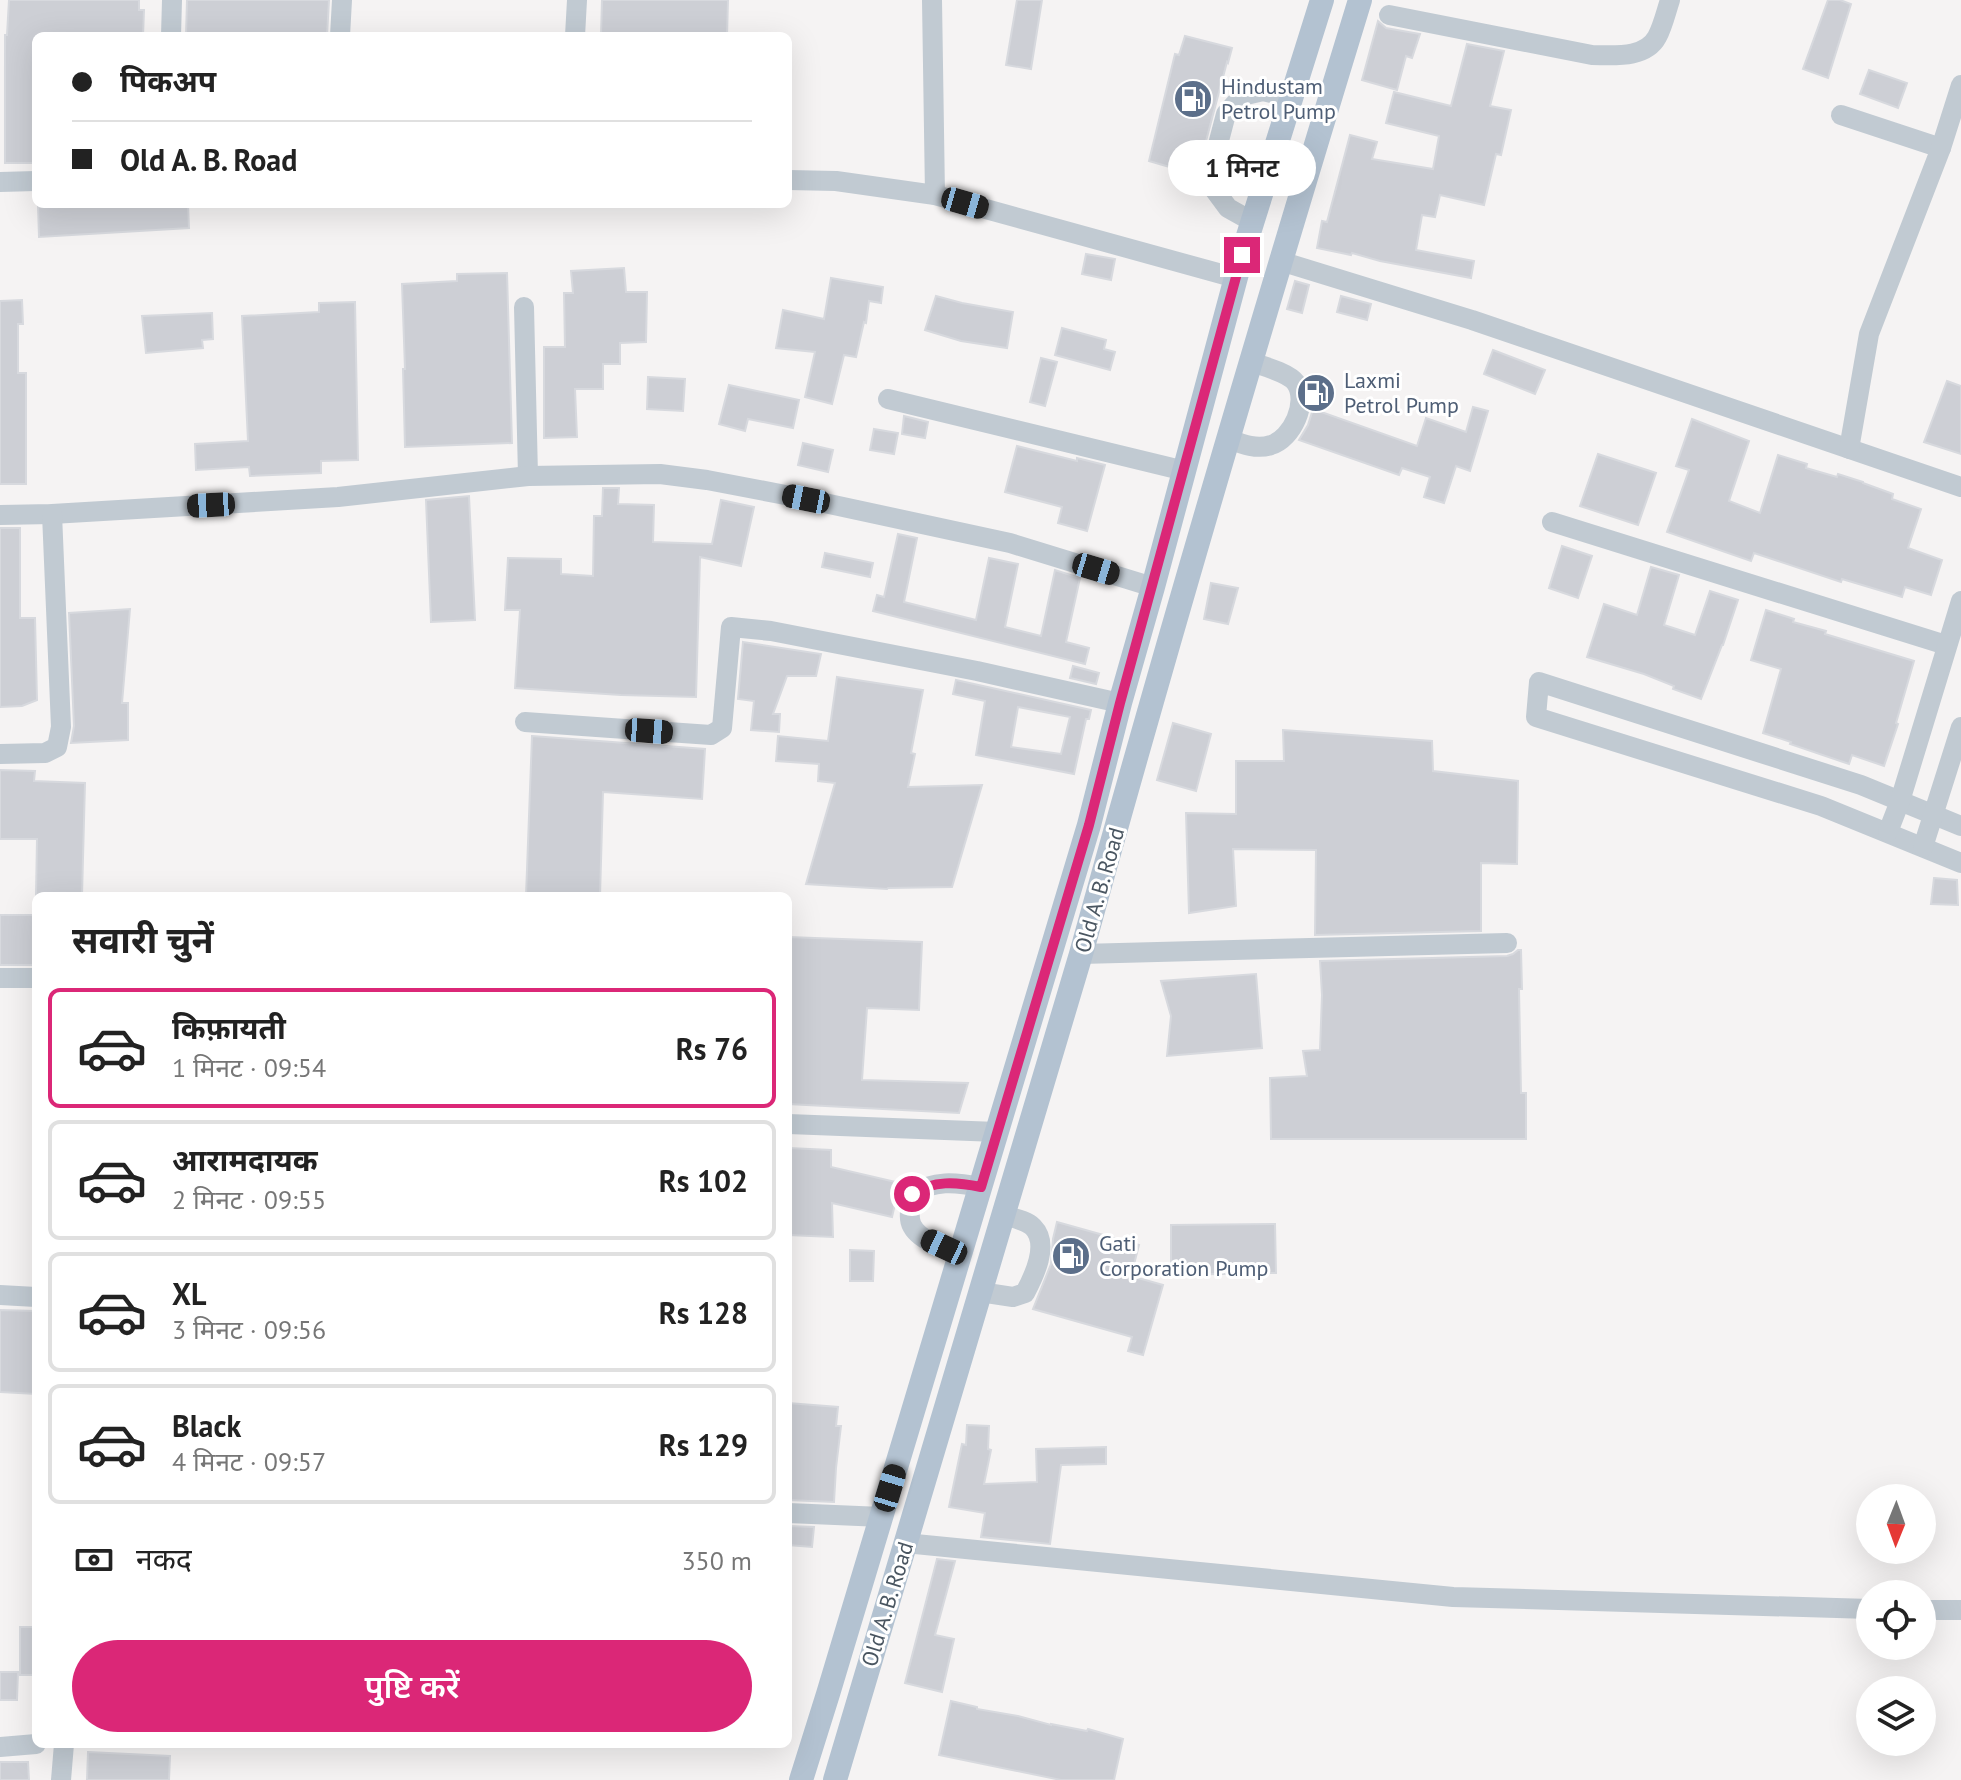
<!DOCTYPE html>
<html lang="hi">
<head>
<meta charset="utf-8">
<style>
	:root { --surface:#fff; --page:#f2f2f2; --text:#222; --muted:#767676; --line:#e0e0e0; --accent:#db2777 }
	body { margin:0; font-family:"PT Sans","Noto Sans Devanagari",sans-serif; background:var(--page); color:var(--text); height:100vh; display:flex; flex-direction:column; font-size:30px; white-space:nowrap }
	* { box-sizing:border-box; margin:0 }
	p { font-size:26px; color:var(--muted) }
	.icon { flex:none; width:44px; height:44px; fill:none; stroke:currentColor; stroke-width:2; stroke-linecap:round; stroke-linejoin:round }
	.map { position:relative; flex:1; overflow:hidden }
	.details { position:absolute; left:32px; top:892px; width:760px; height:856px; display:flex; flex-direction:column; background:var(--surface); border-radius:12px; box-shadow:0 8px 32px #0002 }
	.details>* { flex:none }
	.guide { position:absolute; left:32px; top:32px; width:760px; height:176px; border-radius:12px; box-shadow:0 8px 32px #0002; display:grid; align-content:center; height:176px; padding:0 40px; background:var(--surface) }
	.needle { width:52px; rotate:181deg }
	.fabs { position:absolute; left:1856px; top:1484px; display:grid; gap:16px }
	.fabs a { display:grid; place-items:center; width:80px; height:80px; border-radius:50%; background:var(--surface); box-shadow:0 8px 32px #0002; font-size:40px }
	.end { position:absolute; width:36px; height:36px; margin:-18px; border:10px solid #db2777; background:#fff; box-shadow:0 0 0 4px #fff }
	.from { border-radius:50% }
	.bubble { position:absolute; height:56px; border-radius:28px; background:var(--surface); box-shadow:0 8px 32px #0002; font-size:26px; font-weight:600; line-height:56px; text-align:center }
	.car { position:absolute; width:24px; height:48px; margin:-24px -12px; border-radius:10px; box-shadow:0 0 6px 2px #0007; background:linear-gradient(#222 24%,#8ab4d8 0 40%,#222 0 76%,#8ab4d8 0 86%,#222 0) }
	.guide b { display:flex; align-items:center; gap:28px; height:76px; font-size:30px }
	.guide b+b { border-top:2px solid var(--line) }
	.guide i { width:20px; height:20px; background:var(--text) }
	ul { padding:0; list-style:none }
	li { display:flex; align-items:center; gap:24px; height:120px; margin:0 16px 12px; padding:0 24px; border:4px solid var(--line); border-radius:12px }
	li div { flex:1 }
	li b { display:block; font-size:30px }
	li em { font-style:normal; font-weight:600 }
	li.on { border-color:var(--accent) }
	li>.icon { width:72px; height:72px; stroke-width:1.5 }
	h2 { padding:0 40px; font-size:36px; line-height:96px }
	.pay { display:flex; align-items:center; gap:20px; height:88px; padding:0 40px; font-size:30px }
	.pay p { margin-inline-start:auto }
	.primary-button { display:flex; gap:16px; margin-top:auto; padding:16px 40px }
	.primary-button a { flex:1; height:92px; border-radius:48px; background:var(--accent); color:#fff; font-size:32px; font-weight:600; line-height:92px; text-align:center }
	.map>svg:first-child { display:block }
	.building { fill:#cdcfd5; stroke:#d7d9de; stroke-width:2; fill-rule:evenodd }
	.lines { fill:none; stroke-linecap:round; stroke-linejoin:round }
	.minor { stroke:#c1cad2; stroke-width:20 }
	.major { stroke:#b3c2d1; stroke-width:24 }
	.route { stroke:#db2777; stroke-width:10 }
	.labels { text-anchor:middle; stroke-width:6; stroke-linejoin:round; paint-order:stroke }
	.service-label { font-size:22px; fill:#4e5e75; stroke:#fff; text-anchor:start }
	.street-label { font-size:22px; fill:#4a5661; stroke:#fff }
</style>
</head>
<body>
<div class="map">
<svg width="1961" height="1780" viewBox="0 0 1961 1780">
	<rect width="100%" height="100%" fill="#f5f3f3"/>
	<g class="building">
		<path d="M 9,0 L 139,0 L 139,10 L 144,10 L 143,36 L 36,36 L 36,163 L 5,163 L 5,35 L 7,35 Z"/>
		<path d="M 187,0 L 329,0 L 327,36 L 186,36 Z"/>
		<path d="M 602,0 L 728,0 L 727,36 L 601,36 Z"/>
		<path d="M 1017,0 L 1042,0 L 1031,69 L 1006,65 Z"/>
		<path d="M 1828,0 L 1840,0 L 1851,4 L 1828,78 L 1803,69 Z"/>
		<path d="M 1378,21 L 1386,28 L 1420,34 L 1412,58 L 1406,56 L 1397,90 L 1362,80 Z"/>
		<path d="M 1185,36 L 1232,48 L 1228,63 L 1227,62 L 1197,175 L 1149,161 L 1175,54 L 1179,55 Z"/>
		<path d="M 1467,44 L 1504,51 L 1490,106 L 1511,110 L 1501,155 L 1496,154 L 1484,205 L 1440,195 L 1435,217 L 1422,215 L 1416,250 L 1474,261 L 1471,278 L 1380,261 L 1352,253 L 1351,255 L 1317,248 L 1322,221 L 1327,222 L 1350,135 L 1377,142 L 1372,159 L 1433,169 L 1439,136 L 1386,123 L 1394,92 L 1451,106 Z"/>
		<path d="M 1869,70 L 1907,83 L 1898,108 L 1860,94 Z"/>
		<path d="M 52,204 L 188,204 L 189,228 L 39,237 L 38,205 Z"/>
		<path d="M 1086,254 L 1115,259 L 1111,280 L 1082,274 Z"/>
		<path d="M 624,268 L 626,292 L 647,292 L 646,342 L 620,343 L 620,364 L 603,364 L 603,389 L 575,389 L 577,437 L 544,438 L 544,347 L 565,347 L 564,293 L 573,293 L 571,271 Z"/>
		<path d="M 507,273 L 512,443 L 405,447 L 403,369 L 405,369 L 402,284 L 457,281 L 457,274 Z"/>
		<path d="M 831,278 L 883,287 L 881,303 L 869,301 L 866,323 L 864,322 L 856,357 L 844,355 L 832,404 L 805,397 L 815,352 L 776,348 L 783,310 L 824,319 Z"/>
		<path d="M 1295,281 L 1309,285 L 1302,313 L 1287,309 Z"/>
		<path d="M 936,296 L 962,303 L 1013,312 L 1007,348 L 961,341 L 925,330 Z"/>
		<path d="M 1341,296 L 1371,304 L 1367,320 L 1337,312 Z"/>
		<path d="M 22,300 L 23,324 L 18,324 L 18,373 L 26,373 L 26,484 L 0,484 L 0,301 Z"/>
		<path d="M 355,302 L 358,460 L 321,461 L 321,473 L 250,476 L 249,467 L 196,470 L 195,444 L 248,441 L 242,316 L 319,312 L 319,303 Z"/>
		<path d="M 212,313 L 213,339 L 202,340 L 203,348 L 146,353 L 142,316 Z"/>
		<path d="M 1062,328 L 1106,340 L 1104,349 L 1115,352 L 1110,370 L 1055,355 Z"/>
		<path d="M 1493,350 L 1545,370 L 1535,394 L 1484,374 Z"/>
		<path d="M 1041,358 L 1057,362 L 1045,406 L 1030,402 Z"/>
		<path d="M 648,377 L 685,379 L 683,411 L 647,409 Z"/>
		<path d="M 1947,381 L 1961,386 L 1961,454 L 1924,442 Z"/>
		<path d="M 729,385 L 799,400 L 793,428 L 748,419 L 745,431 L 719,424 Z"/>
		<path d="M 1473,407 L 1488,411 L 1470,471 L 1456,466 L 1444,503 L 1424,497 L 1430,477 L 1402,468 L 1399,475 L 1299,440 L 1308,425 L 1313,409 L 1417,446 L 1426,418 L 1466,432 Z"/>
		<path d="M 904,416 L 928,422 L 925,438 L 902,434 Z"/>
		<path d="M 1692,419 L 1749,441 L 1729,501 L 1760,513 L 1778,455 L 1807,464 L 1806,468 L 1837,477 L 1838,474 L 1863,482 L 1863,483 L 1893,494 L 1892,499 L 1921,509 L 1908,548 L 1942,560 L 1931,595 L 1905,587 L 1902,597 L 1842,579 L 1841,582 L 1754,553 L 1751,561 L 1667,532 L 1689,470 L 1676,466 Z"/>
		<path d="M 874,429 L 898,433 L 894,454 L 870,450 Z"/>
		<path d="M 803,443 L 833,450 L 828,472 L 798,465 Z"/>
		<path d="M 1017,446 L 1077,461 L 1077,458 L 1105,465 L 1087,531 L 1058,523 L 1062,507 L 1005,492 Z"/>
		<path d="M 1598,454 L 1656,473 L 1638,525 L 1580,506 Z"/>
		<path d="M 603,488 L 619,488 L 618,504 L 654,505 L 653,542 L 712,544 L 721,500 L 754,507 L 741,566 L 700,557 L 696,697 L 621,695 L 515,688 L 520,610 L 505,610 L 508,558 L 561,559 L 561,574 L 593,576 L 594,516 L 602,516 Z"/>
		<path d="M 469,496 L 475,620 L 431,622 L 426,500 Z"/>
		<path d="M 0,528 L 20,528 L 20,618 L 35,618 L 37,700 L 22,706 L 0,707 Z"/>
		<path d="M 898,534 L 917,538 L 904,602 L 976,620 L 989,558 L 1018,564 L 1005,627 L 1041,636 L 1055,570 L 1080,578 L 1066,642 L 1089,648 L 1085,664 L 873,611 L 877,595 L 884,597 Z"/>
		<path d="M 1562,546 L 1592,556 L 1578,598 L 1549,588 Z"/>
		<path d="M 825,553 L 873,563 L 870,577 L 822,567 Z"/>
		<path d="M 1651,567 L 1679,575 L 1664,625 L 1695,635 L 1710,591 L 1738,600 L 1723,645 L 1722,645 L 1701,699 L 1673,689 L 1674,686 L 1644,674 L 1587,657 L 1604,604 L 1637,615 Z"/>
		<path d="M 1211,583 L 1238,588 L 1228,624 L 1204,619 Z"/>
		<path d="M 130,609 L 122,703 L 128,703 L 128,740 L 71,743 L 74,726 L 69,613 Z"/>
		<path d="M 1766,610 L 1794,619 L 1793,622 L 1826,631 L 1825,634 L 1914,661 L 1896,723 L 1898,724 L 1884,766 L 1852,755 L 1849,764 L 1790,744 L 1791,742 L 1763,733 L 1781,669 L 1751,660 Z"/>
		<path d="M 743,642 L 821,654 L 816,676 L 787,676 L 773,714 L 780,714 L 779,732 L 751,730 L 754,701 L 738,699 Z"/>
		<path d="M 1073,666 L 1099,673 L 1096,684 L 1070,678 Z"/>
		<path d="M 837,677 L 923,690 L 911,753 L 915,754 L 908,787 L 982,785 L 952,887 L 888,888 L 887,889 L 806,884 L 835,783 L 818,781 L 819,764 L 776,761 L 778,736 L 828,741 Z"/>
		<path d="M 956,680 L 1091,710 L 1089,719 L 1086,719 L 1074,774 L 976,755 L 985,701 L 953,694 ZM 1018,707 L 1070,717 L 1061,754 L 1011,747 Z"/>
		<path d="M 1173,723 L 1211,734 L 1196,791 L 1157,780 Z"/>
		<path d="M 1283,730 L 1432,741 L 1433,771 L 1518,781 L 1517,864 L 1481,863 L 1481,931 L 1315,935 L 1316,850 L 1233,849 L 1236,906 L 1189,913 L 1186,813 L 1236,814 L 1236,761 L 1284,761 Z"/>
		<path d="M 532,736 L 705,749 L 702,799 L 603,792 L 600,896 L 526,896 Z"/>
		<path d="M 0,770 L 35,771 L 34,781 L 85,783 L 82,896 L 36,896 L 37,839 L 0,839 Z"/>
		<path d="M 1934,878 L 1957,880 L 1958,905 L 1931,904 Z"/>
		<rect x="0" y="915" width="36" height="50"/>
		<path d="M 788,937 L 922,942 L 919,1010 L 867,1008 L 862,1080 L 968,1083 L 959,1113 L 788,1104 Z"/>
		<path d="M 1518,950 L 1521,950 L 1522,989 L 1519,989 L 1521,1093 L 1526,1093 L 1526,1139 L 1271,1139 L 1270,1078 L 1307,1076 L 1303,1051 L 1320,1050 L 1322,995 L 1320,961 L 1507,956 L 1513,954 Z"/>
		<path d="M 1256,974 L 1262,1048 L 1167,1056 L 1171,1016 L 1161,981 Z"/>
		<path d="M 788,1148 L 831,1150 L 831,1167 L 900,1183 L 892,1217 L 832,1203 L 833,1237 L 788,1235 Z"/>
		<path d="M 1057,1222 L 1139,1245 L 1131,1276 L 1163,1285 L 1143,1355 L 1128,1351 L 1132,1337 L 1033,1309 L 1051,1264 L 1053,1239 Z"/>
		<path d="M 1275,1224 L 1276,1273 L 1171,1275 L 1171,1225 Z"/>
		<path d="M 850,1250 L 874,1251 L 873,1281 L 850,1281 Z"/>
		<path d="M 0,1310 L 36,1311 L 36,1394 L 0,1392 Z"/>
		<path d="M 788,1403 L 838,1407 L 836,1426 L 841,1426 L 836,1468 L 834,1502 L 788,1500 Z"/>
		<path d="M 967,1425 L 989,1426 L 988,1449 L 991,1450 L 984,1484 L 1037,1482 L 1036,1449 L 1106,1447 L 1106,1464 L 1061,1465 L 1050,1544 L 981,1537 L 985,1513 L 949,1507 L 962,1444 L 966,1445 Z"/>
		<path d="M 788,1526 L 814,1527 L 812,1547 L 788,1545 Z"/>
		<path d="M 937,1559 L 955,1561 L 935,1635 L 954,1639 L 942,1692 L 905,1683 Z"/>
		<rect x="20" y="1627" width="16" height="48"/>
		<path d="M 0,1672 L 18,1672 L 17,1700 L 0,1700 Z"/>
		<path d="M 951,1701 L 977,1707 L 977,1709 L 1018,1716 L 1051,1725 L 1051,1724 L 1087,1731 L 1088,1729 L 1123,1739 L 1114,1780 L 1061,1780 L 939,1755 Z"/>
		<path d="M 88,1752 L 170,1756 L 169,1780 L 87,1780 Z"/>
		<path d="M 0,1762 L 28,1762 L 29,1780 L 0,1780 Z"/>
	</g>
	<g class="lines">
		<g class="minor">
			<path d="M 932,0 L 935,195"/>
			<path d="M 1389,15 L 1592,55 C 1613,55 1645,59 1657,37 C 1663,26 1666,12 1670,0"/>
			<path d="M 171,36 L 172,0"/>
			<path d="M 340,36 L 342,0"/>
			<path d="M 575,36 L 577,0"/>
			<path d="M 1841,115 L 1941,148"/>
			<path d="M 788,180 L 836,181 L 935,195 L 1236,278"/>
			<path d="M 0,182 L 36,181"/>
			<path d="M 1253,222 L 1228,208 L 1214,189 L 1211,171 L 1226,114 L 1242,96 L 1263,91 L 1292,98"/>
			<path d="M 1280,261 L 1472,320 L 1961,487"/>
			<path d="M 524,307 L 528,476"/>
			<path d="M 888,399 L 1185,471"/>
			<path d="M 1229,439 C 1242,444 1257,450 1271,445 C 1292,439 1309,402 1296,383 C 1289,373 1263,366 1251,362"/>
			<path d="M 1849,449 L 1869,334 L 1941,148 L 1961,85"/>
			<path d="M 0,515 L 52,514 L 338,497 L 528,476 L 660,474 L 707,480 L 806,499 L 1010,543 L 1153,587"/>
			<path d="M 1552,522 L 1946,645"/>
			<path d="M 525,722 L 711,735 L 722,728 L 731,627 L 771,631 L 977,671 L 1120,703"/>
			<path d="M 0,754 L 45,753 L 57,747 L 61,727 L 52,514"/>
			<path d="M 1961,826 L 1861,785 L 1539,682 L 1536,717 L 1821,806 L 1961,863"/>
			<path d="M 1888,832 L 1900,801 L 1961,601"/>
			<path d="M 1923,847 L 1961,727"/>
			<path d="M 1081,954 L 1507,943"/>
			<path d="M 0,978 L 36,978"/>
			<path d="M 788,1124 L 997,1132"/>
			<path d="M 960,1255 C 945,1248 912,1239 910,1219 C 909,1211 911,1202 912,1194 C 934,1180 955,1182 981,1187"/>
			<path d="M 980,1292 L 1013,1297 L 1025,1293 C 1034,1276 1050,1244 1033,1227 C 1026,1220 1012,1218 1003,1215"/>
			<path d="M 0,1295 L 36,1297"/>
			<path d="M 788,1513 L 882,1517"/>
			<path d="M 905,1543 L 1453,1597 L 1870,1609"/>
			<path d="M 1922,1610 L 1961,1610"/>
			<path d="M 0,1747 L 36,1744"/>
			<path d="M 61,1780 L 64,1744"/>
		</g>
		<g class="major">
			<path d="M 801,1780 L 828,1694 L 1089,825 L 1120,703 L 1153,587 L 1242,255 L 1322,0"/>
			<path d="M 835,1780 L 1081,954 C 1169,635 1263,317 1360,0"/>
		</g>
	</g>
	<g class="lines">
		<path class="route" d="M 912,1194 C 934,1180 956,1182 981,1187 L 1089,825 L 1120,703 L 1242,255"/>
	</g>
	<defs>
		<g id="fuel-disc" transform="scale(2)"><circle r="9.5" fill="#5c6f8a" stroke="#fff"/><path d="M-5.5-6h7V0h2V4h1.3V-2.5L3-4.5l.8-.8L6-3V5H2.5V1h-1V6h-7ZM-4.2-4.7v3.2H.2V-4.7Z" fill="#fff"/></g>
	</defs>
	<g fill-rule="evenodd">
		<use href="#fuel-disc" x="1193" y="99"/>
		<use href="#fuel-disc" x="1316" y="393"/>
		<use href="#fuel-disc" x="1071" y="1256"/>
	</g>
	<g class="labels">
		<g class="service-label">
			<text x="1221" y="94">Hindustam<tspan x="1221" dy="25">Petrol Pump</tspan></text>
			<text x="1344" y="388">Laxmi<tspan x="1344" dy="25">Petrol Pump</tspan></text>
			<text x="1099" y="1251">Gati<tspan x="1099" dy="25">Corporation Pump</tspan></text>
		</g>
		<g class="street-label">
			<text transform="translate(1099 890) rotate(-74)" y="8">Old A. B. Road</text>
			<text transform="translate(887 1604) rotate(-73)" y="8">Old A. B. Road</text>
		</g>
	</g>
</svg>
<div class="fabs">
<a><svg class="needle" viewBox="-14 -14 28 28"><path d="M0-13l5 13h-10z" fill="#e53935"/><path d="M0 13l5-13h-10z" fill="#767676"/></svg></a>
<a><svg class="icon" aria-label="locate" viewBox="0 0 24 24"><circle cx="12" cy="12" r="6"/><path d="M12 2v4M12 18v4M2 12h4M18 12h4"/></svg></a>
<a><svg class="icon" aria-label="layers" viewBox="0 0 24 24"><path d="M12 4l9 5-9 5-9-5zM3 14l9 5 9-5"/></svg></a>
</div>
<i class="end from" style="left:912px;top:1194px"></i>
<i class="end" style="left:1242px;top:255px"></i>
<div class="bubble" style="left:1168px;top:140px;width:148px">1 मिनट</div>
<i class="car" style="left:965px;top:203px;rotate:106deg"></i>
<i class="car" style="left:806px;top:499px;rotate:281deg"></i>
<i class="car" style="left:211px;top:505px;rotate:267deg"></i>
<i class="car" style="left:1096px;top:569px;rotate:107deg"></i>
<i class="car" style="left:649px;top:731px;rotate:94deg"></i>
<i class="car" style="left:944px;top:1247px;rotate:295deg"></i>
<i class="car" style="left:890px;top:1488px;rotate:17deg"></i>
<div class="guide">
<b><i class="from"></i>पिकअप</b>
<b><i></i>Old A. B. Road</b>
</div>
<section class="details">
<h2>सवारी चुनें</h2>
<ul>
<li class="on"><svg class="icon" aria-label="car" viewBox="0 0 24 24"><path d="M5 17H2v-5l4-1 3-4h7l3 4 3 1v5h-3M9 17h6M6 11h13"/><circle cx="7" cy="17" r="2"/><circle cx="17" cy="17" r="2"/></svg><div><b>किफ़ायती</b><p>1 मिनट · 09:54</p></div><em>Rs 76</em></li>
<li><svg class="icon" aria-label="car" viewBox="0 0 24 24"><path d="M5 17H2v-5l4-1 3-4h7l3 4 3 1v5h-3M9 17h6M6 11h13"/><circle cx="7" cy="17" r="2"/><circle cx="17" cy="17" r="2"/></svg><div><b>आरामदायक</b><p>2 मिनट · 09:55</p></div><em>Rs 102</em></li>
<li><svg class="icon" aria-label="car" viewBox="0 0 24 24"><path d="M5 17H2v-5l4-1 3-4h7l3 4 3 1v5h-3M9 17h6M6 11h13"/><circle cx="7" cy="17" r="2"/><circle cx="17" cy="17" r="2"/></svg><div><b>XL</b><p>3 मिनट · 09:56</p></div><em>Rs 128</em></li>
<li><svg class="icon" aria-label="car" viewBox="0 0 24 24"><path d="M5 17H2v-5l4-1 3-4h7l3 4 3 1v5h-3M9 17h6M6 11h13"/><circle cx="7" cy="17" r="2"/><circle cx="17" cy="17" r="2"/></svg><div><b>Black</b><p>4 मिनट · 09:57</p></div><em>Rs 129</em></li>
</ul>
<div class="pay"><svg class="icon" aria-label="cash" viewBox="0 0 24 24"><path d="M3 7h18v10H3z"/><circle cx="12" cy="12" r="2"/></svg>नकद<p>350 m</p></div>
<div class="primary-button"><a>पुष्टि करें</a></div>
</section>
</div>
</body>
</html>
